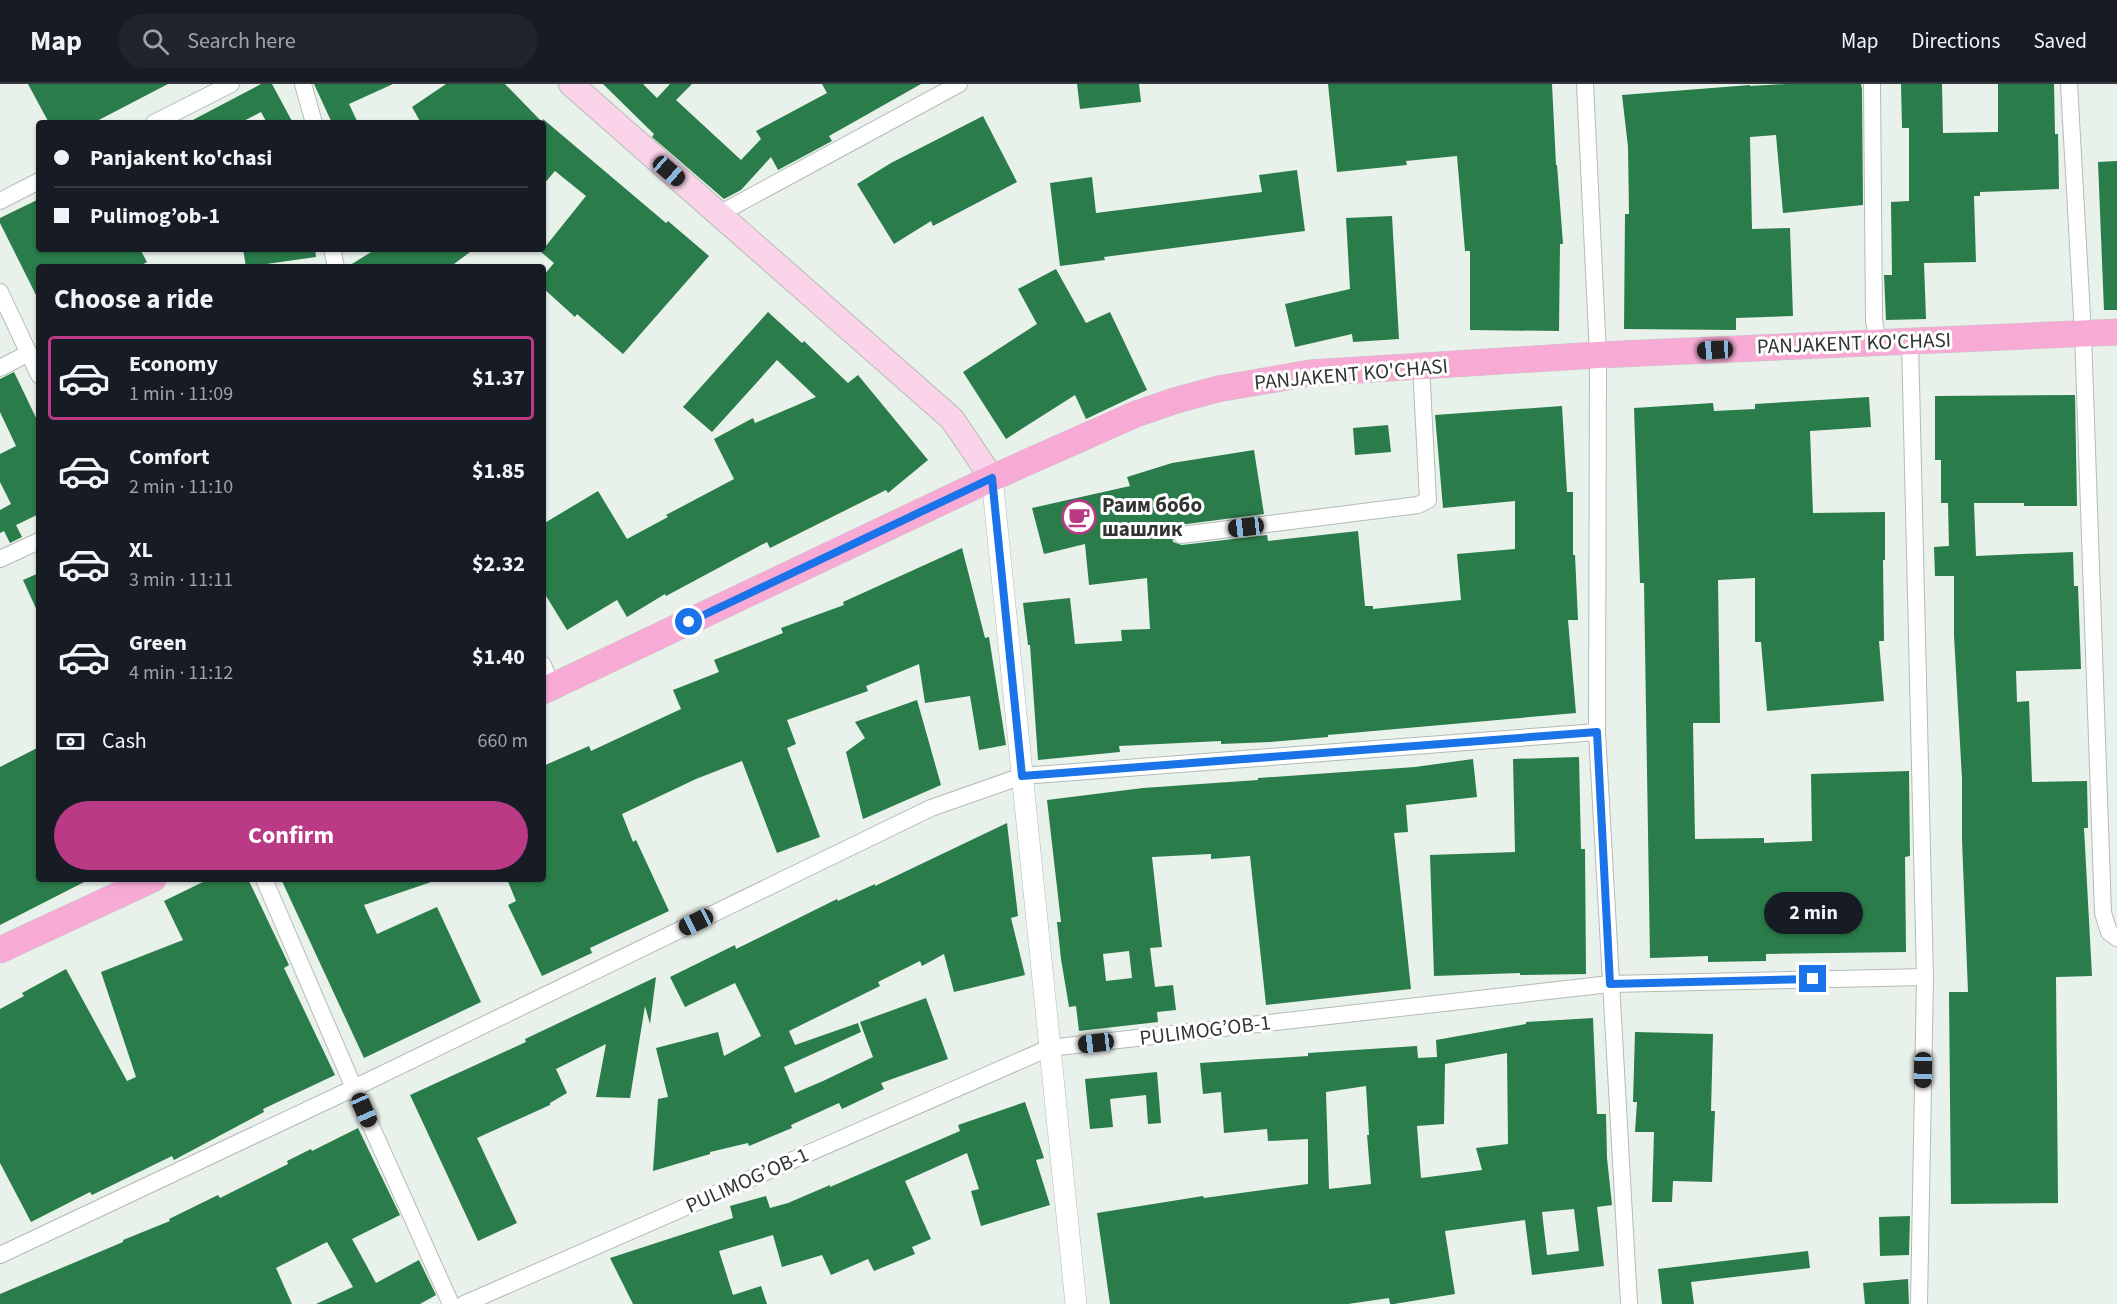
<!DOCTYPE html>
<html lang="en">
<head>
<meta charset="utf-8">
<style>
	:root { --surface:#171b24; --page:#20242c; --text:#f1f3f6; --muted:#9ea1a6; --line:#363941; --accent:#ba3a86 }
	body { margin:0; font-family:"Source Sans 3",sans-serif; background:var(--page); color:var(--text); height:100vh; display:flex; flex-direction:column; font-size:22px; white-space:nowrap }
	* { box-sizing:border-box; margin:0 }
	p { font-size:20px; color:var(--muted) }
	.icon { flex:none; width:33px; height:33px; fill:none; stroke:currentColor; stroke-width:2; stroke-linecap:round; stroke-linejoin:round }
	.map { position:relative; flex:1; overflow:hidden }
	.side { position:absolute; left:36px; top:180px; width:510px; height:618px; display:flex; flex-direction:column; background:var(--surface); border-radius:6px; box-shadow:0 2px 4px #0004 }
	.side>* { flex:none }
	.guide { position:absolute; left:36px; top:36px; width:510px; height:132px; border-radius:6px; box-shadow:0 2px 4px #0004; display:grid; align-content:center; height:132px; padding:0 18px; background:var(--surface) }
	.end { position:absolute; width:27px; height:27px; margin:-14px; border:8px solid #1a73e8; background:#fff; box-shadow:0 0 0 3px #fff }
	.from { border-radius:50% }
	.bubble { position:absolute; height:42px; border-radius:21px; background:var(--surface); box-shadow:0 2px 4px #0004; font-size:20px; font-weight:700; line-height:42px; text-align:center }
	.car { position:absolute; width:18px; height:36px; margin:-18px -9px; border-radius:8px; box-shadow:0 0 4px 2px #0007; background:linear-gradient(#222 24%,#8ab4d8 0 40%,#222 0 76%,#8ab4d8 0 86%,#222 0) }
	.guide b { display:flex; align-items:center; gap:21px; height:57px; font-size:22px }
	.guide b+b { border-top:2px solid var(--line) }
	.guide i { width:15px; height:15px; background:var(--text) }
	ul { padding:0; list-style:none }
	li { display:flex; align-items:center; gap:18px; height:84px; margin:0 12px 9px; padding:0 6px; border:3px solid transparent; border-radius:6px }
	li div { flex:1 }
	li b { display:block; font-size:22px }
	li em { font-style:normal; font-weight:700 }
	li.current { border-color:var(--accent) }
	li>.icon { width:54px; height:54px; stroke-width:1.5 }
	h2 { padding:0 18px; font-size:27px; line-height:72px }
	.pay { display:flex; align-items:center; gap:15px; height:66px; padding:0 18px; font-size:22px }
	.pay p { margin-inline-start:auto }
	.cta { display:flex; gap:12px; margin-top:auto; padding:12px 18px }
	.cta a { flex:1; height:69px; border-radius:36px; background:var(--accent); color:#fff; font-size:24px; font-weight:700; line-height:69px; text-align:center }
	header { display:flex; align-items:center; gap:36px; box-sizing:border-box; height:84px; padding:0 30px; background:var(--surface); border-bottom:2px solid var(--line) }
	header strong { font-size:28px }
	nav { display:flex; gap:33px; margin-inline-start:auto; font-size:21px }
	.search { width:420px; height:54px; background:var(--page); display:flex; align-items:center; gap:15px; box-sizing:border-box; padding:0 21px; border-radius:33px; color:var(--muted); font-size:22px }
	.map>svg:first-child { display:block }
	.building { fill:#2a7c4a; fill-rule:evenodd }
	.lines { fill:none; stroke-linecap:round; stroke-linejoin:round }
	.minor-casing { stroke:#b3bbb5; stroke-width:18 }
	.tertiary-casing { stroke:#b3bbb5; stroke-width:22 }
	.secondary-casing { stroke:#b3bbb5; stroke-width:26 }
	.primary-casing { stroke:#c9caca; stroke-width:27 }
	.minor { stroke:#fff; stroke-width:16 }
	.tertiary { stroke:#fff; stroke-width:21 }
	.secondary { stroke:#fbd4ea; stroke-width:24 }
	.primary { stroke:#f7aad4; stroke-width:26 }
	.route { stroke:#1a73e8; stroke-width:8 }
	.labels { text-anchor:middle; stroke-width:6; stroke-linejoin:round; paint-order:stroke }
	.street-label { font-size:21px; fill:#313532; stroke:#fff }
	.poi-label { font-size:21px; font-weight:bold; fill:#313532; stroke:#fff; text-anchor:start }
</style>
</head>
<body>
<header>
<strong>Map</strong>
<div class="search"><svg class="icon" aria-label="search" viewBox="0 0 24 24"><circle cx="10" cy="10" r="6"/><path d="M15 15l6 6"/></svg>Search here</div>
<nav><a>Map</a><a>Directions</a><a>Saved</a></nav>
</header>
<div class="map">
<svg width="2117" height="1220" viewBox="0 0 2117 1220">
	<rect width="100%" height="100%" fill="#e9f1eb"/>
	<g class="building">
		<path d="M 28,0 L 168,0 L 93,39 L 49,39 Z"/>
		<path d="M 261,0 L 272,0 L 293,39 L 267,39 L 261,28 L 240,39 L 187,39 Z"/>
		<path d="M 314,0 L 393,0 L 349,20 L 358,39 L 332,39 Z"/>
		<path d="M 446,0 L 505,0 L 543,39 L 543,35 L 666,139 L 668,137 L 709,172 L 623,270 L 577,230 L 575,233 L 543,204 L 543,192 L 554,179 L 541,168 L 586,112 L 555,87 L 543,101 L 543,39 L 421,39 L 412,23 Z"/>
		<path d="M 603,0 L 643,0 L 657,14 L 670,0 L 692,0 L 676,16 L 741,76 L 761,55 L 756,47 L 827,9 L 822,0 L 921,0 L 829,52 L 832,57 L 778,86 L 771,73 L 741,106 L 724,115 L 652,53 L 654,50 Z"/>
		<path d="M 1077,0 L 1139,0 L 1141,18 L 1080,25 Z"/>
		<path d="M 1328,0 L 1552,0 L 1556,81 L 1557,81 L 1563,160 L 1560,160 L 1559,247 L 1470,246 L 1470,167 L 1465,167 L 1457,72 L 1406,77 L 1407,81 L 1337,88 Z"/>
		<path d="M 1786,0 L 1861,0 L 1862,5 L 1863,121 L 1783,129 L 1776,51 L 1750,53 L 1752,145 L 1790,144 L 1793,232 L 1736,234 L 1736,246 L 1624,245 L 1625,130 L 1629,130 L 1628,63 L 1622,11 L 1750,1 L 1750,2 Z"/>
		<path d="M 1901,0 L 1942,0 L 1943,49 L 1998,48 L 1998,0 L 2054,0 L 2055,50 L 2058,50 L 2059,105 L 1980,108 L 1980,112 L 1974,112 L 1976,178 L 1924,179 L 1926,235 L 1886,236 L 1884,191 L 1892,191 L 1891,118 L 1909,117 L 1909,44 L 1902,44 Z"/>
		<path d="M 983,32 L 1017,98 L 933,142 L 931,137 L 894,160 L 857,100 L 891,79 Z"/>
		<path d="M 2117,77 L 2117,226 L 2104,226 L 2098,78 Z"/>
		<path d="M 1297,86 L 1305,147 L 1104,173 L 1105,176 L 1060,182 L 1050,99 L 1092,93 L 1096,129 L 1262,108 L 1259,91 Z"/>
		<path d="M 39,115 L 39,165 L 140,165 L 147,178 L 138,183 L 39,183 L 39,217 L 0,139 L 0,134 Z"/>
		<path d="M 1392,132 L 1399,255 L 1353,258 L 1352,250 L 1295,263 L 1285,220 L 1350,205 L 1346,134 Z"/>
		<path d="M 243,165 L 315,165 L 316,173 L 246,183 Z"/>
		<path d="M 376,165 L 474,165 L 450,183 L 347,183 Z"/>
		<path d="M 1056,185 L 1086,239 L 1110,228 L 1147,306 L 1086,335 L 1075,311 L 1006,355 L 963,288 L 1037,240 L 1018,205 Z"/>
		<path d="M 768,228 L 802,259 L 804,257 L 848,299 L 858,291 L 928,376 L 888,409 L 886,406 L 770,464 L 767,458 L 666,512 L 665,510 L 627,533 L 617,516 L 567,546 L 543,507 L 543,440 L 598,407 L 627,455 L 668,433 L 666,431 L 734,395 L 714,355 L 753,334 L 755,339 L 816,313 L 777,276 L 712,348 L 683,323 Z"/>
		<path d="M 14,288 L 39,340 L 39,430 L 16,441 L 22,453 L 10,459 L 4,447 L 0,449 L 0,426 L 11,420 L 0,398 L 0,370 L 16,362 L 0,328 L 0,295 Z"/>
		<path d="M 2075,311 L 2077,422 L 2024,422 L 2024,419 L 1974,419 L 1976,472 L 2073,468 L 2074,502 L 2078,502 L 2081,585 L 2016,587 L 2017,618 L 2029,617 L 2032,698 L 2087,697 L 2088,744 L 2084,744 L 2092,892 L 2056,893 L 2058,1119 L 1951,1120 L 1949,908 L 1968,908 L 1962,756 L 1962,695 L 1954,552 L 1954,492 L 1935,492 L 1934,463 L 1949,462 L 1948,419 L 1941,419 L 1941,376 L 1935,376 L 1935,312 Z"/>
		<path d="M 1869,313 L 1871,343 L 1810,347 L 1813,429 L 1885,428 L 1885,476 L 1883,476 L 1884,557 L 1879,557 L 1884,617 L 1767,627 L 1761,558 L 1755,558 L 1755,494 L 1718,496 L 1720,639 L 1693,639 L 1695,755 L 1764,754 L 1764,759 L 1812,757 L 1811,690 L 1909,687 L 1910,772 L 1905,773 L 1906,868 L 1766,870 L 1766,877 L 1708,878 L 1708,872 L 1650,874 L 1644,499 L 1640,499 L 1634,324 L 1713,319 L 1714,327 L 1755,325 L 1755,320 Z"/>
		<path d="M 1562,322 L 1567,408 L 1573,408 L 1573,471 L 1575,471 L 1578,536 L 1568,536 L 1576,629 L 1328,651 L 1328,653 L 1270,658 L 1221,660 L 1221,657 L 1119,662 L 1120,668 L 1038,676 L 1030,561 L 1028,561 L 1023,519 L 1070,514 L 1075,560 L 1122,557 L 1121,546 L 1150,545 L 1147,494 L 1089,501 L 1085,460 L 1044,470 L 1032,424 L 1130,402 L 1127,393 L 1172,379 L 1254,366 L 1264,430 L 1179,441 L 1171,447 L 1173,458 L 1182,461 L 1267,451 L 1268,457 L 1358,447 L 1365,522 L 1373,522 L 1373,525 L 1461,516 L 1457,470 L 1515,465 L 1515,417 L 1443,424 L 1435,331 Z"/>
		<path d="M 1388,341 L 1391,368 L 1355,371 L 1353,344 Z"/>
		<path d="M 962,464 L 985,554 L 989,553 L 1006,661 L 979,666 L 970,612 L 925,619 L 919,580 L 866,602 L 868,607 L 787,636 L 796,660 L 787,664 L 820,753 L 777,769 L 742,677 L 696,695 L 622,730 L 633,758 L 636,756 L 669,827 L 590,864 L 592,869 L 542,892 L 508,821 L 516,817 L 507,795 L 543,795 L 543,682 L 589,662 L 591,667 L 681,625 L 673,606 L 719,588 L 714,576 L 783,549 L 781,544 L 844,521 L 843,518 Z"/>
		<path d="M 39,489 L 39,531 L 23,496 Z"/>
		<path d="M 917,616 L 941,701 L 863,735 L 846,668 L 865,654 L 855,638 Z"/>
		<path d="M 39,663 L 39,795 L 90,795 L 0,841 L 0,683 Z"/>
		<path d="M 1579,673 L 1581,765 L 1585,765 L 1586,890 L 1520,891 L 1520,889 L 1434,892 L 1430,771 L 1515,768 L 1513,675 Z"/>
		<path d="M 1473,675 L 1477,713 L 1406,721 L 1408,748 L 1394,749 L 1411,905 L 1266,921 L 1250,772 L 1211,775 L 1211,770 L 1152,773 L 1162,863 L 1150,864 L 1155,903 L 1173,901 L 1176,926 L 1157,928 L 1158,938 L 1079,947 L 1076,922 L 1069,923 L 1061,875 L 1057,838 L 1061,838 L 1047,716 L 1143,704 L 1258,696 L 1258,694 L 1415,683 ZM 1129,867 L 1132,894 L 1106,897 L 1103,870 Z"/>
		<path d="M 1007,739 L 1018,832 L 1011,834 L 1025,891 L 954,908 L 944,870 L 922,882 L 920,877 L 878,898 L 880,902 L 789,947 L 795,961 L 858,939 L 861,948 L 784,983 L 795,1009 L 823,997 L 873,973 L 860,938 L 926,914 L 948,975 L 881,999 L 884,1005 L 842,1025 L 839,1019 L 791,1041 L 792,1044 L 749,1062 L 748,1059 L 710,1068 L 710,1070 L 653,1087 L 658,1015 L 668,1013 L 656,964 L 718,948 L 724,972 L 761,952 L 735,899 L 685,923 L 670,893 L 735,861 L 736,865 L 837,815 L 838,817 L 875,800 L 875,802 Z"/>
		<path d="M 209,795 L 248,795 L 289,881 L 284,884 L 335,991 L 263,1025 L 264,1028 L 174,1076 L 172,1072 L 92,1111 L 90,1108 L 31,1138 L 0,1079 L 0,925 L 24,912 L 22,909 L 66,885 L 127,997 L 136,993 L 101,888 L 183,856 L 164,817 Z"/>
		<path d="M 281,795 L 433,795 L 434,797 L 364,821 L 377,850 L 437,823 L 481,918 L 364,974 Z"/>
		<path d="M 656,893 L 650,940 L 645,922 L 630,1014 L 596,1013 L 606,960 L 556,985 L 567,1009 L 550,1019 L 550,1021 L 477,1054 L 517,1139 L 478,1157 L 410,1011 L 526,958 L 525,955 Z"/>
		<path d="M 1593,934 L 1597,1030 L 1606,1030 L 1607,1074 L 1612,1121 L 1597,1123 L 1604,1182 L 1532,1191 L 1525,1136 L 1445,1147 L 1455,1210 L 1394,1220 L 1390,1220 L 1389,1214 L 1348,1220 L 1110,1220 L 1097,1129 L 1203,1112 L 1204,1114 L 1308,1100 L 1308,1055 L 1268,1057 L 1267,1045 L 1224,1049 L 1221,1008 L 1203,1010 L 1200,979 L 1308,972 L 1308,969 L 1417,962 L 1418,974 L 1437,973 L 1436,956 L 1526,940 L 1526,938 ZM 1507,969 L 1508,1060 L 1476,1064 L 1482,1086 L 1421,1094 L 1417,1042 L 1444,1040 L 1445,980 ZM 1366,1002 L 1369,1051 L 1367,1051 L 1371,1100 L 1329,1105 L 1326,1008 ZM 1574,1125 L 1579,1167 L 1547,1171 L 1542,1128 Z"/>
		<path d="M 1635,948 L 1713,950 L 1711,1027 L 1715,1027 L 1712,1098 L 1673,1097 L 1672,1118 L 1652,1118 L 1654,1048 L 1635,1048 L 1637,1018 L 1633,1018 Z"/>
		<path d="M 1157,988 L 1161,1039 L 1148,1040 L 1146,1011 L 1110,1015 L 1113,1043 L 1090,1045 L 1085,995 Z"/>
		<path d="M 1025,1018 L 1044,1074 L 1036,1076 L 1050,1121 L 981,1142 L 971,1107 L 979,1105 L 967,1069 L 905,1097 L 931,1155 L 912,1163 L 915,1170 L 874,1187 L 868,1175 L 831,1191 L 822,1171 L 782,1183 L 773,1151 L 719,1167 L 733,1211 L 761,1202 L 767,1220 L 633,1220 L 610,1174 L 733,1134 L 730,1122 L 766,1112 L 770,1124 L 788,1119 L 830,1101 L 830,1103 L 960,1047 L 958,1041 Z"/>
		<path d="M 358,1044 L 400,1131 L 352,1155 L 376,1199 L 419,1176 L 436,1211 L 420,1220 L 316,1220 L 353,1203 L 327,1158 L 276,1184 L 292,1220 L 0,1220 L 0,1210 L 123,1158 L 123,1156 L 170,1137 L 169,1135 L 218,1111 L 220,1114 L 288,1080 L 287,1077 L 311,1065 L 312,1067 Z"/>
		<path d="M 1910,1132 L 1909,1171 L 1880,1172 L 1879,1133 Z"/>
		<path d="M 1808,1167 L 1810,1184 L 1691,1198 L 1694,1220 L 1662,1220 L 1658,1185 Z"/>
		<path d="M 1908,1195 L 1909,1220 L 1865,1220 L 1863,1199 Z"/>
	</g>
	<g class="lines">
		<g class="minor-casing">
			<g id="minor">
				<path d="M 303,0 L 314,39"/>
				<path d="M 1585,0 L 1598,271 L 1597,648 L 1629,1220"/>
				<path d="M 1872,0 L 1874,236 L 1878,258"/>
				<path d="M 2069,0 L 2083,250 L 2103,829 L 2109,848 L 2117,854"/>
				<path d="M 154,39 L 231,0"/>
				<path d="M 0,117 L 39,97"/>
				<path d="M 719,130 L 959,0"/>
				<path d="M 332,165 L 336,183"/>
				<path d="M 0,208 L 39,291"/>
				<path d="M 1910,257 L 1925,893 L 1919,1220"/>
				<path d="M 0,284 L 29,269"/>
				<path d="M 1181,451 L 1418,421 L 1428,416 L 1421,282"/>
				<path d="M 0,475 L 39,457"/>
				<path d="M 543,581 L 552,603"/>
				<path d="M 264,795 L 354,1004 L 451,1220"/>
				<path d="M 0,1171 L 354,1004 L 931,724 L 1022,692 L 1597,648"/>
				<path d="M 464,1220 L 1049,964 L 1610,900 L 1925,893"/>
			</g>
		</g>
		<g class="tertiary-casing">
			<path id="tertiary" d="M 992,394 L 1076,1220"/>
		</g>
		<g class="secondary-casing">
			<path id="secondary" d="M 571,0 L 952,335 L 992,394"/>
		</g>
		<g class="primary-casing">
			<g id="primary">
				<path d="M 543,607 L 992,394 L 1136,330 L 1177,316 L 1218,305 L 1310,289 L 1598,271 L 2117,248"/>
				<path d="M 0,866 L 153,795"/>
			</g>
		</g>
		<use href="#minor" class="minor"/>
		<use href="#tertiary" class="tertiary"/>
		<use href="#secondary" class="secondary"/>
		<use href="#primary" class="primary"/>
	</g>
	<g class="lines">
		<path class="route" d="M 689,538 L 992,394 L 1022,692 L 1597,648 L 1610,900 L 1813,895"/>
	</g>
	<defs>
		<g id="cafe-ring" transform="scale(1.725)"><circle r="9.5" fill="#fff" stroke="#ba3a86" stroke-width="1.5"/><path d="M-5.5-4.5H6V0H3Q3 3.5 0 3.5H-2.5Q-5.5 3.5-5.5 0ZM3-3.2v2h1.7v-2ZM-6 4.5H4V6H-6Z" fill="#ba3a86"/></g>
	</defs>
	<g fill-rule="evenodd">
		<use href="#cafe-ring" x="1079" y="433"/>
	</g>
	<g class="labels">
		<g class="street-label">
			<text transform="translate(1854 259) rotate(-2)" y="7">PANJAKENT KO'CHASI</text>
			<text transform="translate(1351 290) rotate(-5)" y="7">PANJAKENT KO'CHASI</text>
			<text transform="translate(1205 946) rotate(-7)" y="7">PULIMOG’OB-1</text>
			<text transform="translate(747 1096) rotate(-24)" y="7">PULIMOG’OB-1</text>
		</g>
		<g class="poi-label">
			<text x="1102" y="428">Раим бобо<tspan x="1102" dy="24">шашлик</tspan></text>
		</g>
	</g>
</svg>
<i class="end from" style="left:689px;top:538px"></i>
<i class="end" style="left:1813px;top:895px"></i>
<div class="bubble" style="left:1764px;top:808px;width:99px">2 min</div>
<i class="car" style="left:669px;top:87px;rotate:131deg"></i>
<i class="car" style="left:1715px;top:266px;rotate:267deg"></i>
<i class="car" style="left:1246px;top:443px;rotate:263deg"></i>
<i class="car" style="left:696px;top:838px;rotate:244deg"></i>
<i class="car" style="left:1096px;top:959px;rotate:263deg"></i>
<i class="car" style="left:1923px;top:986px;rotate:181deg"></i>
<i class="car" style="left:364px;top:1026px;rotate:156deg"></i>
<div class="guide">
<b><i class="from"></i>Panjakent ko'chasi</b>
<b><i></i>Pulimog’ob-1</b>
</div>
<section class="side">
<h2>Choose a ride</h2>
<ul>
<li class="current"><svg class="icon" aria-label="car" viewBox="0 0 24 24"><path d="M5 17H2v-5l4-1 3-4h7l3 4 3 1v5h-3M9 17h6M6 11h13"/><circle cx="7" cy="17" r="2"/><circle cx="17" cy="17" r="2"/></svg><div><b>Economy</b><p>1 min · 11:09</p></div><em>$1.37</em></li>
<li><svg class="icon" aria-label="car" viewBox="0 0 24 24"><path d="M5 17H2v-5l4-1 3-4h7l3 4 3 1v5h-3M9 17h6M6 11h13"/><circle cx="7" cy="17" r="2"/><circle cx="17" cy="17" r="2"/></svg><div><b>Comfort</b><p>2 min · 11:10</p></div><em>$1.85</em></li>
<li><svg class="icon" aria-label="car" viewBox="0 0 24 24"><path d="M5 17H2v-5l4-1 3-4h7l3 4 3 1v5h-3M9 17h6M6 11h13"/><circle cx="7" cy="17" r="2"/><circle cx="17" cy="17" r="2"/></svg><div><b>XL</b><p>3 min · 11:11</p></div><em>$2.32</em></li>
<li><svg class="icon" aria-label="car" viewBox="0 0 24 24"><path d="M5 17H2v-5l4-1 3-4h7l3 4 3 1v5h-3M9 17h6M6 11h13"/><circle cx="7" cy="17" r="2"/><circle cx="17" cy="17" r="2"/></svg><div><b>Green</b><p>4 min · 11:12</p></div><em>$1.40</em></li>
</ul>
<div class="pay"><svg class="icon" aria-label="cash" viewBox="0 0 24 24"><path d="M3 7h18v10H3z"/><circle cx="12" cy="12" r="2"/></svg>Cash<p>660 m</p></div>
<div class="cta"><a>Confirm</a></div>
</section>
</div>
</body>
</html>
